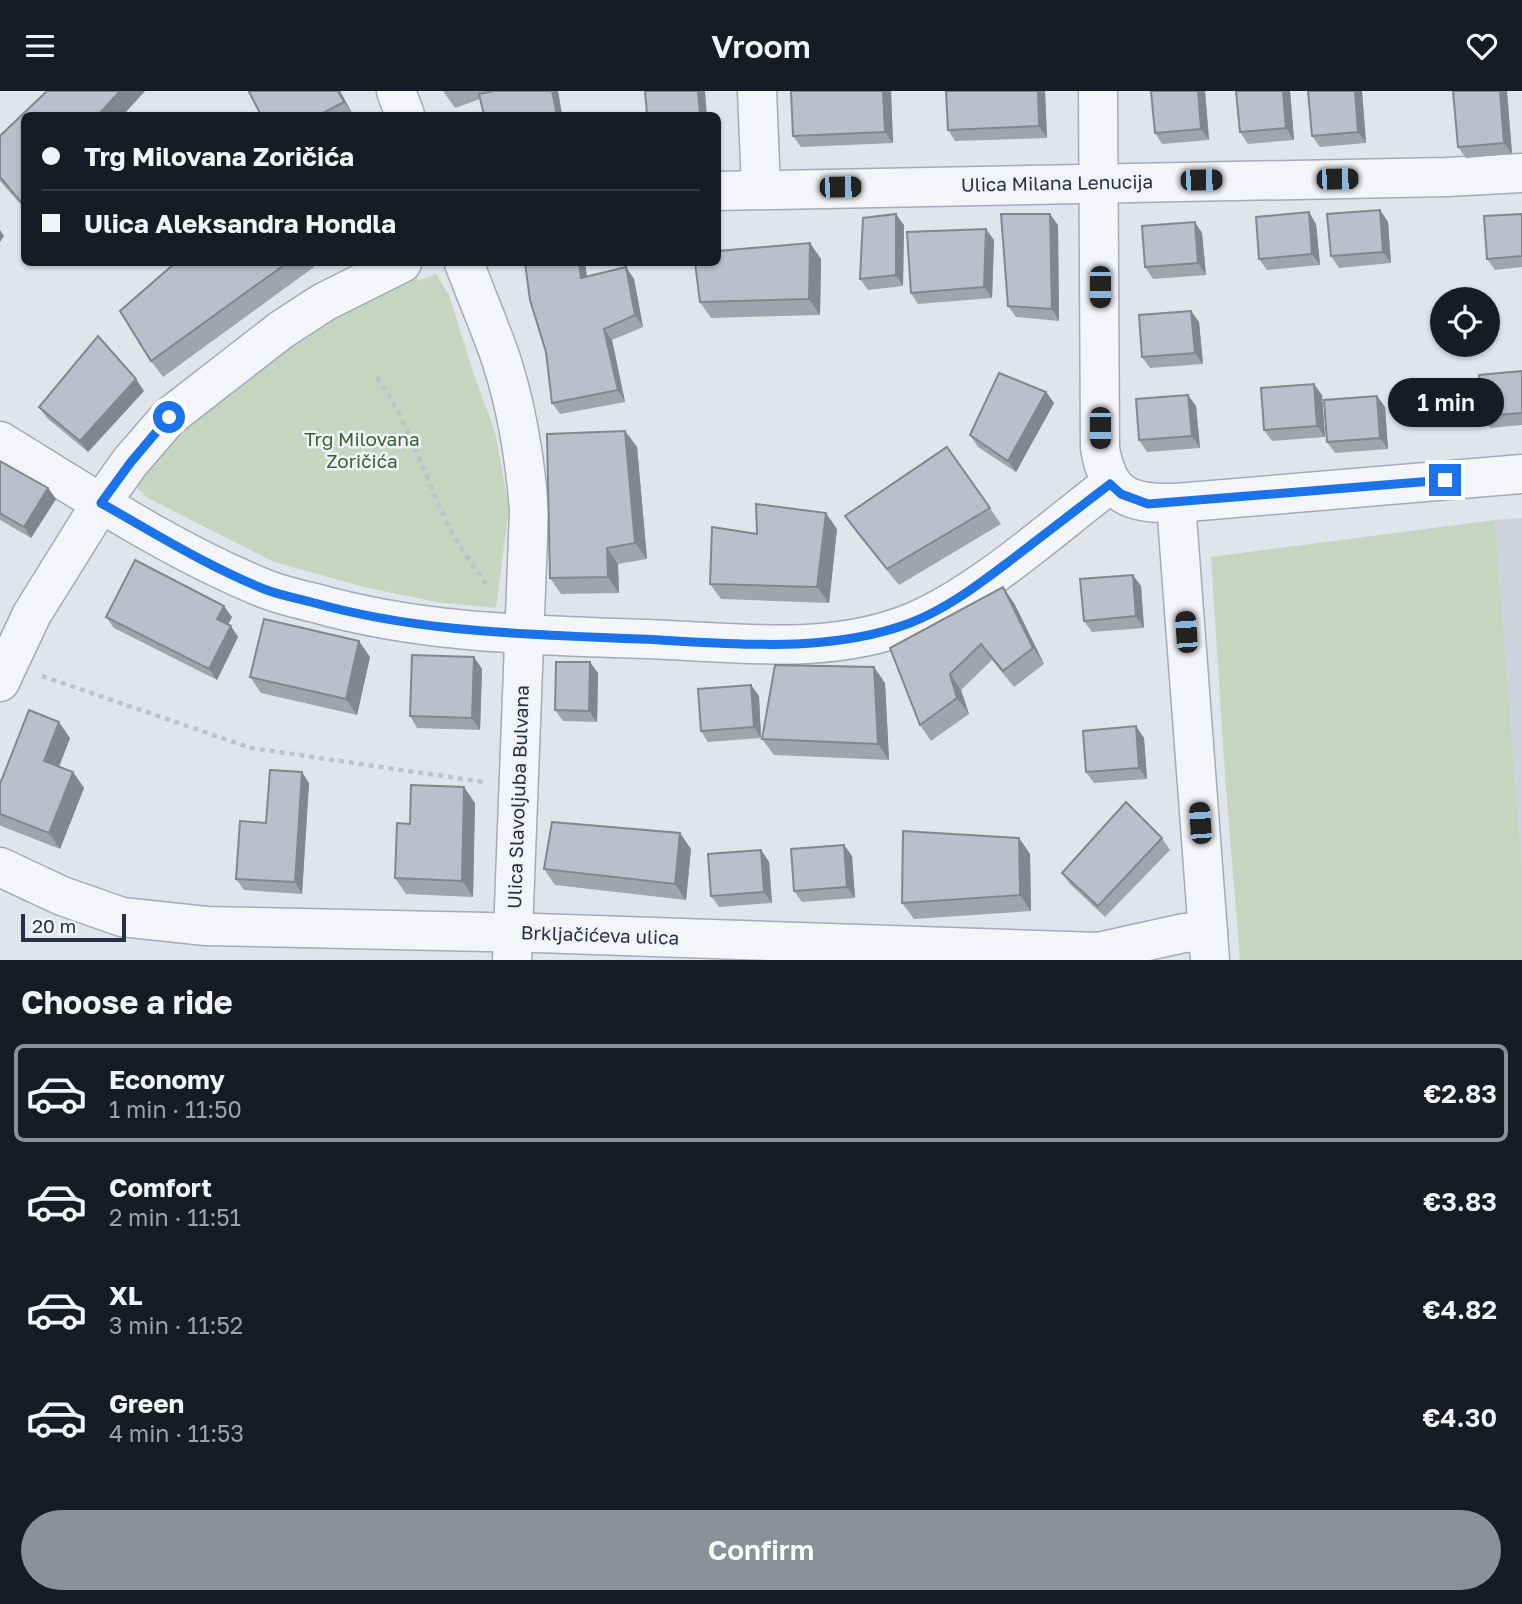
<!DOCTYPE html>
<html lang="en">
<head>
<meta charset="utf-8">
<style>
	:root { --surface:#171b24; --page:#242831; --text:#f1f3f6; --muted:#9ea1a6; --line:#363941; --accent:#8c9099 }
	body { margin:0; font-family:"Golos Text",sans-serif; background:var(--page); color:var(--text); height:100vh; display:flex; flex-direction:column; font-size:26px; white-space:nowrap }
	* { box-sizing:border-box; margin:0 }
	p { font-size:23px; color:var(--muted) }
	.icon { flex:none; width:38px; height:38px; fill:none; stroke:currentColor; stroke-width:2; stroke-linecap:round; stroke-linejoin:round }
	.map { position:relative; height:869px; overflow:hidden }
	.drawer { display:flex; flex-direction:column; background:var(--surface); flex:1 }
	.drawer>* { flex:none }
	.hud { position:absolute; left:21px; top:21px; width:700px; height:154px; border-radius:10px; box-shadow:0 2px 5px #0004; display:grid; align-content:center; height:154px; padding:0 21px; background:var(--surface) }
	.fabs { position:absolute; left:1430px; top:196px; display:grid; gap:14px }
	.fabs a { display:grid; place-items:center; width:70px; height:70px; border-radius:50%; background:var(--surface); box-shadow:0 2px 5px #0004; font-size:35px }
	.scale { position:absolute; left:21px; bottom:18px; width:105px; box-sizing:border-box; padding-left:7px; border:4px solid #273044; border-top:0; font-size:19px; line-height:24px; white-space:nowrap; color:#273044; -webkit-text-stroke:5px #f0f3f8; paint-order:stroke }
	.end { position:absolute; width:32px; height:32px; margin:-16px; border:9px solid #1a73e8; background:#fff; box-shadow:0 0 0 4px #fff }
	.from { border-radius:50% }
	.bubble { position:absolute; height:49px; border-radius:24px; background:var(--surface); box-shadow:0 2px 5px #0004; font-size:23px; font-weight:600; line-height:49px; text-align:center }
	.car { position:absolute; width:21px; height:42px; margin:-21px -10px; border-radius:9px; box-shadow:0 0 5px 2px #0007; background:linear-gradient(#222 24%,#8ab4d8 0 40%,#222 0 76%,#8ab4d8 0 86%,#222 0) }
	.hud b { display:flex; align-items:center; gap:24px; height:66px; font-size:26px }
	.hud b+b { border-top:2px solid var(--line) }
	.hud i { width:18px; height:18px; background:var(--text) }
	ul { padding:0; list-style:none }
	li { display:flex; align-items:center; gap:21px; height:98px; margin:0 14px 10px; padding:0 7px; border:4px solid transparent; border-radius:10px }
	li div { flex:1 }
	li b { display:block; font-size:26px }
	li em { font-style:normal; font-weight:600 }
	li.active { border-color:var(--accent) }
	li>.icon { width:63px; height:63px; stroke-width:1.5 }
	h2 { padding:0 21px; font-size:32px; line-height:84px }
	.button { display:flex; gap:14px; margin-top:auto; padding:14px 21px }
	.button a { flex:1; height:80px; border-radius:42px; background:var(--accent); color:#fff; font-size:28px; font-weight:600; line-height:80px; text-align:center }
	header { display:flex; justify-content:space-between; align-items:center; height:91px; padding:0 21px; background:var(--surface); font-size:32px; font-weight:600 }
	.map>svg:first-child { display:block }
	.built { fill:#ced3dd }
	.green { fill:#c5d5c0 }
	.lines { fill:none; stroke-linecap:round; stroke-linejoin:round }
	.street-casing { stroke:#a5aab6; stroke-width:41 }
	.path { stroke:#bec2c9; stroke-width:4.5; stroke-dasharray:5 5; stroke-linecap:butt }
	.street { stroke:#f3f5f8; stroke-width:38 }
	.wall { fill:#a0a4af }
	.shaded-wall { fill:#82868e }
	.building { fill:#babfcb; stroke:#82868e; stroke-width:2 }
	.route { stroke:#1a73e8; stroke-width:9 }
	.labels { text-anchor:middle; stroke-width:5; stroke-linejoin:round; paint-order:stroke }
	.street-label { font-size:19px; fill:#273044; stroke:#f0f3f8 }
	.park-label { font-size:19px; fill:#396133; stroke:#f0f3f8 }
</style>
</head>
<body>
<header><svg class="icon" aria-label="menu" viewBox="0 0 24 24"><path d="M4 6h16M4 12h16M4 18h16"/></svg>Vroom<svg class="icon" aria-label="heart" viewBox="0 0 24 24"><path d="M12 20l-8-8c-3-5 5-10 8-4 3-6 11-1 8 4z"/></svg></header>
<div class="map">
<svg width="1522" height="869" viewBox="0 0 1522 869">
	<rect width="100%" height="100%" fill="#e0e4eb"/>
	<path class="built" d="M 1522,427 L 1522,778 L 1495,429 Z"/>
	<g class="green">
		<path d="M 414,179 L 418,190 L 436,183 L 449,204 L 473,281 L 495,341 L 509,417 L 496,517 L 436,511 L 364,496 L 274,471 L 148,407 L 135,395 L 188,334 L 325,227 Z"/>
		<path d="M 1495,429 L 1522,778 L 1522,869 L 1240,869 L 1225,685 L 1211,466 Z"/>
	</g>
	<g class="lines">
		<g class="street-casing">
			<g id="street">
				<path d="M 396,0 L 405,24"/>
				<path d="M 757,0 L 761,98"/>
				<path d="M 1098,0 L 1100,357 C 1108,406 1130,413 1176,412 L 1522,383"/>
				<path d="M 718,100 L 1447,86 L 1522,82"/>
				<path d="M 464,172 C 476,204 490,236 501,268 C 517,317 525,368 529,419 L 512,869"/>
				<path d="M 0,350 C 85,402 170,459 263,497 C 280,504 298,508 315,512 C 430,545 550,544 668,549 C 748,553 837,563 913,531 C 981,502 1051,438 1110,393"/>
				<path d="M 1176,412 L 1210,869"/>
				<path d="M 0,591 L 32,523 L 101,412 L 130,371 L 169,326 L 281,239 L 324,211 L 402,172"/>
				<path d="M 0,776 L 62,805 L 122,826 L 206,835 L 536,842 L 1098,861 L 1184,842 L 1208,841"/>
			</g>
		</g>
		<g class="path">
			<path d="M 377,286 C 412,336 425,390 452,442 C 462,461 476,478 488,496"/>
			<path d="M 42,585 L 251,657 L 484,691"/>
		</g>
		<use href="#street" class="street"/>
	</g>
	<g class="wall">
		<path d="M 47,0 L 145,0 L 123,24 L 24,24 L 24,117 L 0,90 L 0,45 Z"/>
		<path d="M 340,0 L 352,22 L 347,24 L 261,24 Z"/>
		<path d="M 443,0 L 558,0 L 562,24 L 484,24 L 480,8 L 455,17 Z"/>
		<path d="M 891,0 L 893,52 L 801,56 L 793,45 Z"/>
		<path d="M 1045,0 L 1047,47 L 955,50 L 948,39 Z"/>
		<path d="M 1205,0 L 1209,49 L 1162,53 L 1155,42 Z"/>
		<path d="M 1290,0 L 1294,49 L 1248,53 L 1240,41 Z"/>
		<path d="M 1362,0 L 1366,52 L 1320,56 L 1312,45 Z"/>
		<path d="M 1453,0 L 1507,0 L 1512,63 L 1466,67 L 1458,56 Z"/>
		<path d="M 1380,119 L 1388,131 L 1391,172 L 1339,177 L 1331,165 Z"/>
		<path d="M 1522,123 L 1522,176 L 1495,179 L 1487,168 Z"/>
		<path d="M 1316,133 L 1320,174 L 1267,179 L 1259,168 Z"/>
		<path d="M 904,134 L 903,195 L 868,199 L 860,188 Z"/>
		<path d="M 1058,134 L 1059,230 L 1016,226 L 1008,215 Z"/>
		<path d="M 1202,142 L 1206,184 L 1153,188 L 1145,176 Z"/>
		<path d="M 994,149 L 992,207 L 918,213 L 911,202 Z"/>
		<path d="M 821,168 L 820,224 L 711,227 L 700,211 Z"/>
		<path d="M 175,172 L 311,172 L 314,176 L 163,286 L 151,270 Z"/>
		<path d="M 525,172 L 585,172 L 587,186 L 626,176 L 634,188 L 643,236 L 612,249 L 625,311 L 560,323 L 552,312 L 546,261 Z"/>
		<path d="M 1191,220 L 1199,231 L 1203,273 L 1150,277 L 1142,266 Z"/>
		<path d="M 1522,280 L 1522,334 L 1490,337 L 1482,325 Z"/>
		<path d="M 144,300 L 88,361 L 47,327 L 39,316 Z"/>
		<path d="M 1046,301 L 1054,312 L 1016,381 L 978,356 L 970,344 Z"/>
		<path d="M 1322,304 L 1325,346 L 1272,350 L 1264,339 Z"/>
		<path d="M 1377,305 L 1385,316 L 1388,358 L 1335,362 L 1327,351 Z"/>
		<path d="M 1196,315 L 1200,357 L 1147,361 L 1139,349 Z"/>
		<path d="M 625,340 L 637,356 L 647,468 L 618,473 L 619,502 L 561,503 L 550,487 Z"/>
		<path d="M 947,356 L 1001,433 L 899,494 L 856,441 L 845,425 Z"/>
		<path d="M 0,370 L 48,397 L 56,408 L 31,447 L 0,429 Z"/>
		<path d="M 837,438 L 829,512 L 721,508 L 710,493 L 757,443 Z"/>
		<path d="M 1141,495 L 1144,537 L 1092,541 L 1084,530 Z"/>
		<path d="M 1014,512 L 1044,573 L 1014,596 L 992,569 L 961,599 L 969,623 L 931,650 L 920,634 L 890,557 Z"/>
		<path d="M 106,526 L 232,526 L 228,533 L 238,546 L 217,589 L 114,537 Z"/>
		<path d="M 370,566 L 357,624 L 261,602 L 250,586 Z"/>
		<path d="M 474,566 L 482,578 L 480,639 L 417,637 L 410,625 Z"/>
		<path d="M 598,582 L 597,631 L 563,630 L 555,619 Z"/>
		<path d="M 885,592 L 889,669 L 774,664 L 762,648 Z"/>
		<path d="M 751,594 L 759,605 L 761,647 L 708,651 L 701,640 Z"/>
		<path d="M 70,647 L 59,676 L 73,681 L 84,697 L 60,758 L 1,735 L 0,734 L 0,693 Z"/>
		<path d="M 1144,647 L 1147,688 L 1094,692 L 1086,681 Z"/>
		<path d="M 309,692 L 302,803 L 244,799 L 236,788 L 266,732 Z"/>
		<path d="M 475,712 L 473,806 L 406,803 L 395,787 Z"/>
		<path d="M 1019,747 L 1030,763 L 1031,820 L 914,828 L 902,812 Z"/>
		<path d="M 1162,747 L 1170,759 L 1105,826 L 1070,793 L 1062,782 Z"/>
		<path d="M 844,754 L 852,765 L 855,807 L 802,811 L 794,800 Z"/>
		<path d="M 691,758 L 686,809 L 555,794 L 544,778 Z"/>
		<path d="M 761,759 L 769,771 L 772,812 L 719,816 L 711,805 Z"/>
	</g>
	<g class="shaded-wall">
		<path d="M 120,0 L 145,0 L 123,24 L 98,24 Z"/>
		<path d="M 338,0 L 340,0 L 352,22 L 344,11 Z"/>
		<path d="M 552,0 L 558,0 L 562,24 L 557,24 Z"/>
		<path d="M 698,0 L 705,0 L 707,24 L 700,24 Z"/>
		<path d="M 883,0 L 891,0 L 893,52 L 885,41 Z"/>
		<path d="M 1038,0 L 1045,0 L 1047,47 L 1039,35 Z"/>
		<path d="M 1198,0 L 1205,0 L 1209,49 L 1201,38 Z"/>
		<path d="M 1283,0 L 1290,0 L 1294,49 L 1286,37 Z"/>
		<path d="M 1355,0 L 1362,0 L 1366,52 L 1358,41 Z"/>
		<path d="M 1500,0 L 1507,0 L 1512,63 L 1504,52 Z"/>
		<path d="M 1380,119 L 1388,131 L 1391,172 L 1383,161 Z"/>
		<path d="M 1309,121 L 1316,133 L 1320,174 L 1312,163 Z"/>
		<path d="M 896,123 L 904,134 L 903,195 L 896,184 Z"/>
		<path d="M 1050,123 L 1058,134 L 1059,230 L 1052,218 Z"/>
		<path d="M 1195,131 L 1202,142 L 1206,184 L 1198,172 Z"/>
		<path d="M 986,138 L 994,149 L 992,207 L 984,196 Z"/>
		<path d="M 0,139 L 4,145 L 0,151 Z"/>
		<path d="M 810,152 L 821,168 L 820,224 L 809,208 Z"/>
		<path d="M 579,172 L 585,172 L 589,199 L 581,187 Z"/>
		<path d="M 626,176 L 634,188 L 643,236 L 635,224 Z"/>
		<path d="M 1191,220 L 1199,231 L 1203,273 L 1195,262 Z"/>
		<path d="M 604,238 L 612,249 L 625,311 L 618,299 Z"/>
		<path d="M 136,288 L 144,300 L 88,361 L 80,350 Z"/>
		<path d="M 1314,293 L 1322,304 L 1325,346 L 1317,335 Z"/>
		<path d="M 1046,301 L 1054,312 L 1016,381 L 1008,370 Z"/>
		<path d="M 1188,304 L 1196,315 L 1200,357 L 1192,345 Z"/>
		<path d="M 1377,305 L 1385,316 L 1388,358 L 1380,347 Z"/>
		<path d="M 625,340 L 637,356 L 647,468 L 635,452 Z"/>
		<path d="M 48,397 L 56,408 L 31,447 L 24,436 Z"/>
		<path d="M 826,422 L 837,438 L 829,512 L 817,496 Z"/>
		<path d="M 607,457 L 618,473 L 619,502 L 608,486 Z"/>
		<path d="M 1133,484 L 1141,495 L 1144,537 L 1136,525 Z"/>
		<path d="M 1003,496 L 1014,512 L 1044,573 L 1033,557 Z"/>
		<path d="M 224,515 L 232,526 L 225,539 L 217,528 Z"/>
		<path d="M 231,535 L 238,546 L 217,589 L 209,578 Z"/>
		<path d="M 359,550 L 370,566 L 357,624 L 346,608 Z"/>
		<path d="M 474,566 L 482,578 L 480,639 L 472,627 Z"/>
		<path d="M 590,571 L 598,582 L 597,631 L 589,620 Z"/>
		<path d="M 874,576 L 885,592 L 889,669 L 878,653 Z"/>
		<path d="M 950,583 L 961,599 L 969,623 L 957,607 Z"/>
		<path d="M 751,594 L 759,605 L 761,647 L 754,636 Z"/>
		<path d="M 59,631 L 70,647 L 55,686 L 44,670 Z"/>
		<path d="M 1136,635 L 1144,647 L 1147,688 L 1139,677 Z"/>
		<path d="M 73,681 L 84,697 L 60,758 L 49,742 Z"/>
		<path d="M 302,681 L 309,692 L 302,803 L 295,791 Z"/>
		<path d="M 464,696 L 475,712 L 473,806 L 462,790 Z"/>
		<path d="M 680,742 L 691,758 L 686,809 L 675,793 Z"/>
		<path d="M 1019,747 L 1030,763 L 1031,820 L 1020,804 Z"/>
		<path d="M 844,754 L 852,765 L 855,807 L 847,796 Z"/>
		<path d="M 761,759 L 769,771 L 772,812 L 764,801 Z"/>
	</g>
	<g class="building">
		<path d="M 47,0 L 120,0 L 98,24 L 24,24 L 24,107 L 21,111 L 0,86 L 0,45 Z"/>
		<path d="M 250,0 L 338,0 L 344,11 L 319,24 L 261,24 L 249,1 Z"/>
		<path d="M 494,0 L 552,0 L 557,24 L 484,24 L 479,3 Z"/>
		<path d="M 645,0 L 698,0 L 700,24 L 647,24 Z"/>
		<path d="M 791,0 L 883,0 L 885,41 L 793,45 Z"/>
		<path d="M 946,0 L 1038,0 L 1039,35 L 948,39 Z"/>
		<path d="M 1151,0 L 1198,0 L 1201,38 L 1155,42 Z"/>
		<path d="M 1236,0 L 1283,0 L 1286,37 L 1240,41 Z"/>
		<path d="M 1308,0 L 1355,0 L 1358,41 L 1312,45 Z"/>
		<path d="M 1453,0 L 1500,0 L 1504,52 L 1458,56 Z"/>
		<path d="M 1380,119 L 1383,161 L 1331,165 L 1327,123 Z"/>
		<path d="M 1309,121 L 1312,163 L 1259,168 L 1256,126 Z"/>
		<path d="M 896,123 L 896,184 L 860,188 L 863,127 Z"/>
		<path d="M 1001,123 L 1050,123 L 1052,218 L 1008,215 Z"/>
		<path d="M 1522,123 L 1522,165 L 1487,168 L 1484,125 Z"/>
		<path d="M 1195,131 L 1198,172 L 1145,176 L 1142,135 Z"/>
		<path d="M 986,138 L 984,196 L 911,202 L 907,141 Z"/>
		<path d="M 810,152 L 809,208 L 700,211 L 695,172 L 718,172 L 718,160 Z"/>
		<path d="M 175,172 L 287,172 L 151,270 L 120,220 Z"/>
		<path d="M 525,172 L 579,172 L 581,187 L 626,176 L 635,224 L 604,238 L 618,299 L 552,312 L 546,261 L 530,209 Z"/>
		<path d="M 1191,220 L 1195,262 L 1142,266 L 1139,224 Z"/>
		<path d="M 98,245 L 136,288 L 80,350 L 39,316 Z"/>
		<path d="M 1522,280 L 1522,322 L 1482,325 L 1479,284 Z"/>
		<path d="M 999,282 L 1046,301 L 1008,370 L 970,344 Z"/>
		<path d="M 1314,293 L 1317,335 L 1264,339 L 1261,297 Z"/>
		<path d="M 1188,304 L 1192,345 L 1139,349 L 1136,308 Z"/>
		<path d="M 1377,305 L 1380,347 L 1327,351 L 1324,309 Z"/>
		<path d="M 625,340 L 635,452 L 607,457 L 608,486 L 550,487 L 547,343 Z"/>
		<path d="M 947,356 L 990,417 L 887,478 L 845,425 Z"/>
		<path d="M 0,370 L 48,397 L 24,436 L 0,422 Z"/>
		<path d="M 756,413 L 826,422 L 817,496 L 710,493 L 712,436 L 757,443 Z"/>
		<path d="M 135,469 L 224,515 L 217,528 L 231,535 L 209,578 L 106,526 Z"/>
		<path d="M 1133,484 L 1136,525 L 1084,530 L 1080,488 Z"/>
		<path d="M 1003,496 L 1033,557 L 1003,580 L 981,553 L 950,583 L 957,607 L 920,634 L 890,557 Z"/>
		<path d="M 264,528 L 359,550 L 346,608 L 250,586 Z"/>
		<path d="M 412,564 L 474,566 L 472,627 L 410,625 Z"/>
		<path d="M 556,571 L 590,571 L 589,620 L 555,619 Z"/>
		<path d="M 775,574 L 874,576 L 878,653 L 762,648 Z"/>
		<path d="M 751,594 L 754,636 L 701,640 L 698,598 Z"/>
		<path d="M 29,619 L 59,631 L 44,670 L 73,681 L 49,742 L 0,723 L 0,693 Z"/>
		<path d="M 1136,635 L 1139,677 L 1086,681 L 1083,640 Z"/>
		<path d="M 270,679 L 302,681 L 295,791 L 236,788 L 240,730 L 266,732 Z"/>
		<path d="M 411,694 L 464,696 L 462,790 L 395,787 L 397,732 L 410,733 Z"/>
		<path d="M 1126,711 L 1162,747 L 1098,815 L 1062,782 Z"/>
		<path d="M 552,731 L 680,742 L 675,793 L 544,778 Z"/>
		<path d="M 903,740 L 1019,747 L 1020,804 L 902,812 Z"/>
		<path d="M 844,754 L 847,796 L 794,800 L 791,758 Z"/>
		<path d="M 761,759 L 764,801 L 711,805 L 708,763 Z"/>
	</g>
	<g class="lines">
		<path class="route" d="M 169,326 L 131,371 L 101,412 C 154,442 207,475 264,498 C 279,504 296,507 311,511 C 420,542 528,543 640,548 C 729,552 824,564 910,532 C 947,518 979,493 1011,469 C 1044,444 1077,418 1110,393 L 1121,403 L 1148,413 L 1445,389"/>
	</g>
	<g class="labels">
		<g class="street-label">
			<text transform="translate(1057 92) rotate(-1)" y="7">Ulica Milana Lenucija</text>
			<text transform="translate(518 706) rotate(-88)" y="7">Ulica Slavoljuba Bulvana</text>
			<text transform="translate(600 844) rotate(2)" y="7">Brkljačićeva ulica</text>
		</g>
		<g class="park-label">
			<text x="362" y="355">Trg Milovana<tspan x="362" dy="22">Zoričića</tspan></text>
		</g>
	</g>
</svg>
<div class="fabs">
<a><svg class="icon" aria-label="locate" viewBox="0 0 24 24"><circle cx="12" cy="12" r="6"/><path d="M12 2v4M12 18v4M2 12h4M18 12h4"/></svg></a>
</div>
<div class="scale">20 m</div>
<i class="end from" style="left:169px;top:326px"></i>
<i class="end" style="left:1445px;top:389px"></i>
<div class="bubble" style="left:1388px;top:287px;width:116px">1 min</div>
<i class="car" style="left:1337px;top:88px;rotate:89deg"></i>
<i class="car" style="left:1201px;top:89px;rotate:89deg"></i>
<i class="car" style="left:840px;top:96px;rotate:89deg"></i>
<i class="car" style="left:1100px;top:196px;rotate:180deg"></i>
<i class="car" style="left:1100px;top:337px;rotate:180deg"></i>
<i class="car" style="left:1186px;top:541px;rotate:356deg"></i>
<i class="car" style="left:1200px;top:732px;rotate:356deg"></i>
<div class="hud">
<b><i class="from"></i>Trg Milovana Zoričića</b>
<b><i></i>Ulica Aleksandra Hondla</b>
</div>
</div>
<section class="drawer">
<h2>Choose a ride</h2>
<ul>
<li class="active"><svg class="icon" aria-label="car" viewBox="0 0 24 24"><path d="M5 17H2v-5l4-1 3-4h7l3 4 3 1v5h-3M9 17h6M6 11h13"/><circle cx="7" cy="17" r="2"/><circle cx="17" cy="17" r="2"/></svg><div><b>Economy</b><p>1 min · 11:50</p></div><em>€2.83</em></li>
<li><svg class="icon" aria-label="car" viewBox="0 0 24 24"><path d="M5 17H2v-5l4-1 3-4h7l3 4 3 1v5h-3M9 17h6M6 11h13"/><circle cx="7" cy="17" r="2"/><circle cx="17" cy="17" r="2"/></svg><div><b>Comfort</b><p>2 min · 11:51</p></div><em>€3.83</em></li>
<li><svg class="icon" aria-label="car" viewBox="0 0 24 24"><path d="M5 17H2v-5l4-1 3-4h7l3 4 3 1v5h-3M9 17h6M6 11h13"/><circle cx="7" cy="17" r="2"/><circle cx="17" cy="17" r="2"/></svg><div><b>XL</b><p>3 min · 11:52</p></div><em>€4.82</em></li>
<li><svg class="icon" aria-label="car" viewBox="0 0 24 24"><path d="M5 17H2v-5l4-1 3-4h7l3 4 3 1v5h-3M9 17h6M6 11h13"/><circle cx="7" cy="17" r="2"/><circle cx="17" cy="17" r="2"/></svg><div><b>Green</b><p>4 min · 11:53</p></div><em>€4.30</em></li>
</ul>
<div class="button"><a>Confirm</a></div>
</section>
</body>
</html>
